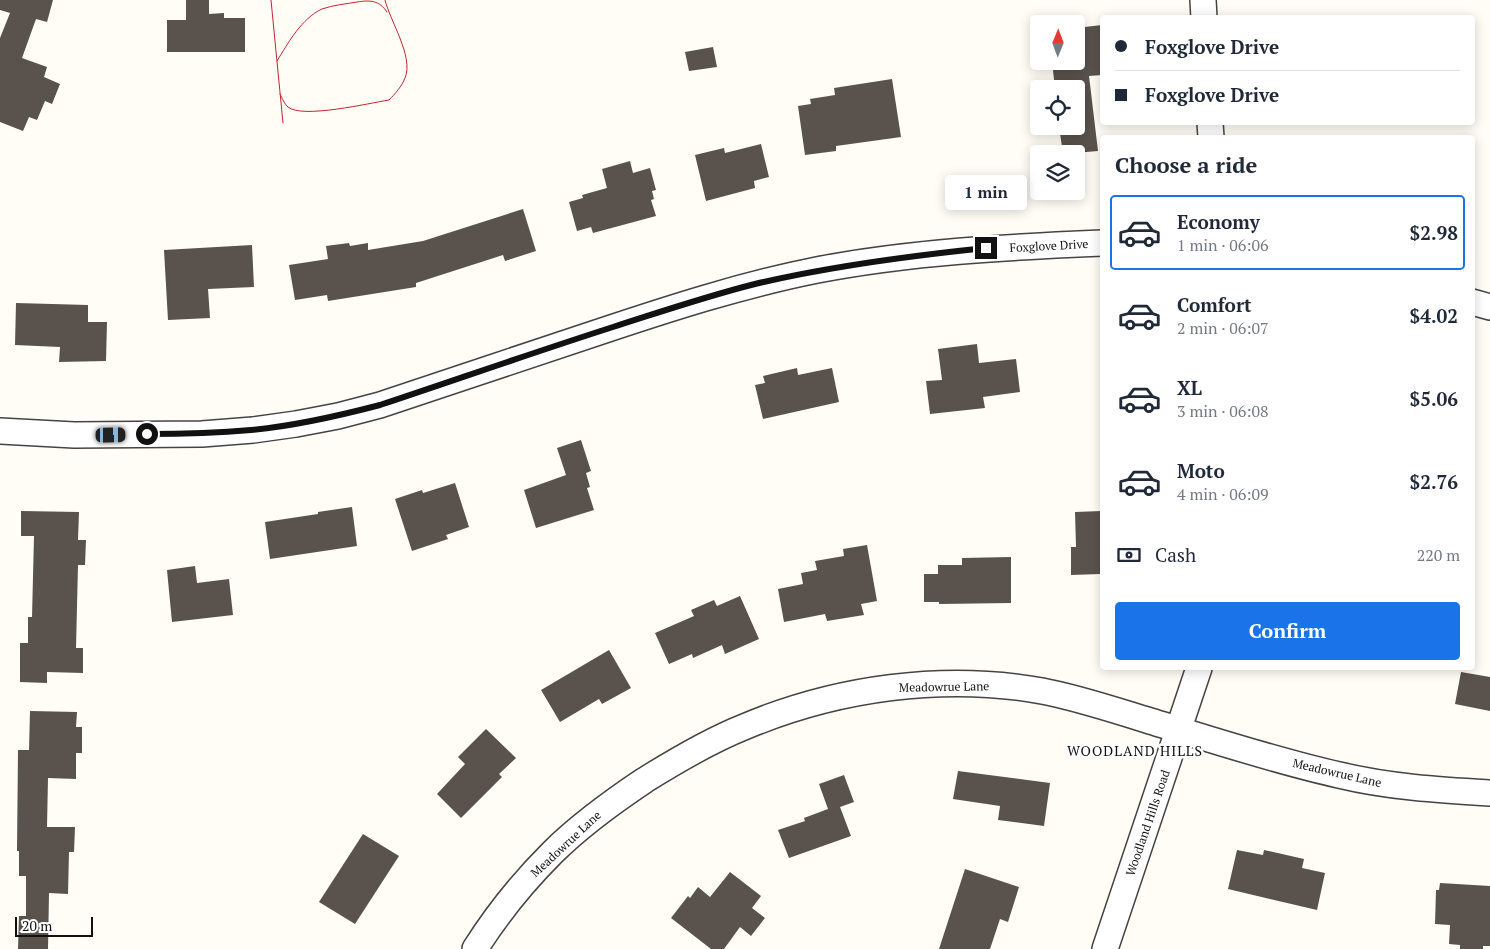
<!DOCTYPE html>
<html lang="en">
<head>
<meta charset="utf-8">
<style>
	:root { --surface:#fff; --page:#f2f2f3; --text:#1f2937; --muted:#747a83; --line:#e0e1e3; --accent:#1a73e8 }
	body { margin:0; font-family:"PT Serif",serif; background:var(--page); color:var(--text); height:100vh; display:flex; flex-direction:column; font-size:19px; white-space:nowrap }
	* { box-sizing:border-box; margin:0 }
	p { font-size:16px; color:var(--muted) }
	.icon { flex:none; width:28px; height:28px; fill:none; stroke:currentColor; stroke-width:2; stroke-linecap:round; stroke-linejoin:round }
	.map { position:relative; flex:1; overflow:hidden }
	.drawer { position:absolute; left:1100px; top:135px; width:375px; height:535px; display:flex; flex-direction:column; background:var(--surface); border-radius:5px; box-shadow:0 2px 12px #0003 }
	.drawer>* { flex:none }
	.banner { position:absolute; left:1100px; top:15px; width:375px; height:110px; border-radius:5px; box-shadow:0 2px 12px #0003; display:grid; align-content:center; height:110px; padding:0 15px; background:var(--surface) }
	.needle { width:32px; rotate:1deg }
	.controls { position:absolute; left:1030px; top:15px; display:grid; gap:10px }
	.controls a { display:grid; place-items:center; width:55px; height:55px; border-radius:5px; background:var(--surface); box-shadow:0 2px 12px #0003; font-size:25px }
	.scale { position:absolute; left:15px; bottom:12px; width:78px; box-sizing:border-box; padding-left:5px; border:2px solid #111; border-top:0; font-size:14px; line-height:18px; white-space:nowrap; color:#111; -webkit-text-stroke:4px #fff; paint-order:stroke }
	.end { position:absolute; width:22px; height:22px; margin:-11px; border:6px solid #111; background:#fff; box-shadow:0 0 0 2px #fff }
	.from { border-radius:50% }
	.bubble { position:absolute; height:35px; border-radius:5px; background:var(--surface); box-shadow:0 2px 12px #0003; font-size:16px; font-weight:600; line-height:35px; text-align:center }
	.car { position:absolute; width:15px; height:30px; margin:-15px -8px; border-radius:6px; box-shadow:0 0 4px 1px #0007; background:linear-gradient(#222 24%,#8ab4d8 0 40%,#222 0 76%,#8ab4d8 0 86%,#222 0) }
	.banner b { display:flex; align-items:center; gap:18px; height:48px; font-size:19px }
	.banner b+b { border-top:1px solid var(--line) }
	.banner i { width:12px; height:12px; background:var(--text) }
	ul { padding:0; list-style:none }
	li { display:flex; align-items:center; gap:15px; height:75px; margin:0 10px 8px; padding:0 5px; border:2px solid transparent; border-radius:5px }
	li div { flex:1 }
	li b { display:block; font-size:19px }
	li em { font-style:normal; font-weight:600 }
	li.on { border-color:var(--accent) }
	li>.icon { width:45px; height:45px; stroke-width:1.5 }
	h2 { padding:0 15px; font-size:22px; line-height:60px }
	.pay { display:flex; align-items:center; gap:12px; height:55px; padding:0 15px; font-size:19px }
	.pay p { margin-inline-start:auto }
	.cta { display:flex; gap:10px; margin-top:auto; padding:10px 15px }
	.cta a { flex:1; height:58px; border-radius:5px; background:var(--accent); color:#fff; font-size:20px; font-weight:600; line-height:58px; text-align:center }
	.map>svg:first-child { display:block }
	.building { fill:#5a524d }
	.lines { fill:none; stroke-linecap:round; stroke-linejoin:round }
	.street-casing { stroke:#444; stroke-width:28 }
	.street { stroke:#fff; stroke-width:25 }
	.tram { stroke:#c4262e; stroke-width:1 }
	.route { stroke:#111; stroke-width:6 }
	.labels { text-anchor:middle; stroke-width:5; stroke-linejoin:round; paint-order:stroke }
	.street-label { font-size:12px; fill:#111; stroke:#fff }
	.neighbourhood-label { font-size:14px; letter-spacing:1px; fill:#111; stroke:#fff }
</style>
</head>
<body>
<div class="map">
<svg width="1490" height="949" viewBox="0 0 1490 949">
	<rect width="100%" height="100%" fill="#fffdf5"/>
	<g class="building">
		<path d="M 0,0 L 53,0 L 47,22 L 36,19 L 22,58 L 47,67 L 44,77 L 60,84 L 52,104 L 45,101 L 37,120 L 29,117 L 23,131 L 0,122 L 0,38 L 10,13 L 0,10 Z"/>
		<path d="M 186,0 L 209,0 L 209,14 L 224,13 L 224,18 L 245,18 L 245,52 L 167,52 L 167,20 L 186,20 Z"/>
		<path d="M 1102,25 L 1102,75 L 1089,76 L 1098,151 L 1063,154 L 1059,126 L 1076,126 L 1076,89 L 1055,89 L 1052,61 L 1076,61 L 1076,28 Z"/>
		<path d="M 713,47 L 717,67 L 689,71 L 685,52 Z"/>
		<path d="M 892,79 L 901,137 L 836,146 L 836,151 L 805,155 L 798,106 L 811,104 L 810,99 L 835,95 L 834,88 Z"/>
		<path d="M 761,144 L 769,177 L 754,181 L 755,188 L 706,201 L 695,155 L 724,148 L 725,153 Z"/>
		<path d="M 630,161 L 633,173 L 650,168 L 656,190 L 652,191 L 654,199 L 651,200 L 656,216 L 593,233 L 591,227 L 577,231 L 569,202 L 583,198 L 582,195 L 607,188 L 602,169 Z"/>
		<path d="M 523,209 L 536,251 L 505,261 L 503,255 L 416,283 L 416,287 L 328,301 L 327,295 L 295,300 L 289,265 L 328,259 L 326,246 L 349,243 L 350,246 L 368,243 L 368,250 L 423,241 Z"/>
		<path d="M 252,245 L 254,287 L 208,289 L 210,318 L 168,320 L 164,250 Z"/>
		<path d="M 16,303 L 88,305 L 88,322 L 107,322 L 106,361 L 59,362 L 60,347 L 15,345 Z"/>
		<path d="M 977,344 L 979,363 L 1016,359 L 1020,392 L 983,397 L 985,408 L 930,414 L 926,381 L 942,380 L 938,349 Z"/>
		<path d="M 797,368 L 798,375 L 832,368 L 839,402 L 763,419 L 755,385 L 765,383 L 763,376 Z"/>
		<path d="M 581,440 L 591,471 L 586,473 L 590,487 L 587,488 L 594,510 L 536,528 L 524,490 L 566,475 L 557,448 Z"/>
		<path d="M 455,483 L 469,527 L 446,535 L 448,539 L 412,551 L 395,499 L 422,490 L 423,493 Z"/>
		<path d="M 352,507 L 357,546 L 270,559 L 265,522 L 318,514 L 318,512 Z"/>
		<path d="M 21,511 L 79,512 L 78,540 L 86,540 L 85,565 L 78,565 L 76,648 L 83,648 L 83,673 L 47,672 L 47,683 L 20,682 L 20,643 L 28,643 L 28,617 L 32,617 L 34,536 L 21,536 Z"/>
		<path d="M 1102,511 L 1102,549 L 1100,549 L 1100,574 L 1071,575 L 1071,547 L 1076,547 L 1075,512 Z"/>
		<path d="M 867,545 L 877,601 L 861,604 L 864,615 L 827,621 L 825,614 L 784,622 L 778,589 L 803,584 L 801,573 L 817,570 L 815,561 L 844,556 L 843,549 Z"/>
		<path d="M 1011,557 L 1011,603 L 939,604 L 939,602 L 924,602 L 924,574 L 938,574 L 938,565 L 962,565 L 962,558 Z"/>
		<path d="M 195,566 L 197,583 L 229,579 L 233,615 L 172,622 L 167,570 Z"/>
		<path d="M 740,596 L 759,639 L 725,654 L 722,645 L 693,658 L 692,654 L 669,664 L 655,633 L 694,616 L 691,610 L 714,600 L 717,606 Z"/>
		<path d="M 609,650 L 631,688 L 602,704 L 599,699 L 560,722 L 541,690 Z"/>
		<path d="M 1461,672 L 1490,677 L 1490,711 L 1455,704 Z"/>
		<path d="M 30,711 L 77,712 L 76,727 L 82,727 L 82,753 L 76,753 L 76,779 L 48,778 L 47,827 L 75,827 L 74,852 L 69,852 L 68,894 L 49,893 L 48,949 L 18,949 L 19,916 L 26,916 L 26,876 L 19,876 L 19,851 L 17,851 L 18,750 L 29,750 Z"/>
		<path d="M 486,729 L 516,758 L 499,774 L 502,777 L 461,818 L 437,794 L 465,764 L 458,757 Z"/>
		<path d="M 958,771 L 1050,783 L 1044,826 L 998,820 L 1000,806 L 953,799 Z"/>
		<path d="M 844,775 L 854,802 L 840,807 L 851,836 L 789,858 L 778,830 L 805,821 L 804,818 L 828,809 L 819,784 Z"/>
		<path d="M 363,834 L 399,856 L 355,924 L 319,902 Z"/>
		<path d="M 1237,850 L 1263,855 L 1264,850 L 1304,859 L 1302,868 L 1325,873 L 1317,910 L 1228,889 Z"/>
		<path d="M 965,869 L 1019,887 L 1008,922 L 1000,919 L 990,949 L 939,949 Z"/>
		<path d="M 730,872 L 761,896 L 752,908 L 765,918 L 751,936 L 740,927 L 724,949 L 711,949 L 671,918 L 688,896 L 690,898 L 698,887 L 710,897 Z"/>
		<path d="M 1440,883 L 1490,886 L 1490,946 L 1483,946 L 1483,949 L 1460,949 L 1460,945 L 1449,944 L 1450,925 L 1435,924 L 1436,890 L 1439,890 Z"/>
	</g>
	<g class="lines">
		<g class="street-casing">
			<g id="street">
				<path d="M 1203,0 L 1204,18"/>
				<path d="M 1210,122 L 1211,138"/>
				<path d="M 1472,302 L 1490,307"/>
				<path d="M 0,431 L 74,435 L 202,434 L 253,430 L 296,424 L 338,416 L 380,405 C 453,381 526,356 599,332 C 671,308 742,285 817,270 C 911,252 1007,247 1102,243"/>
				<path d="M 475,949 C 497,914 523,882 552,853 C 580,825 612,802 645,780 C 677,760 709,741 744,727 C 836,688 944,673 1042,691 C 1079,698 1114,710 1150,721 C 1213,740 1276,761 1339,775 C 1389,787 1439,790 1490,793"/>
				<path d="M 1105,949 L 1199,668"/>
			</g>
		</g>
		<use href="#street" class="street"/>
		<g class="tram">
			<path d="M 271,0 L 283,123"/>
			<path d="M 277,61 C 288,43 302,18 322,9 C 333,5 346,4 357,2 C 370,0 379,0 387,12"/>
			<path d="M 280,94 C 282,98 285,105 288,107 C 302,119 370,103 389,100 C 395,94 402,86 405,78 C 414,57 390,21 385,0"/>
		</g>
	</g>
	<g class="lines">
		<path class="route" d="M 147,434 C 182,434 217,433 251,430 C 295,426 338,416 380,405 C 458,379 535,352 613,327 C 660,312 707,296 755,284 C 831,266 908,256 986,248"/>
	</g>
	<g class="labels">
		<g class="street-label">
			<text transform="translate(1049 246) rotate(-3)" y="4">Foxglove Drive</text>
			<text transform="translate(944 687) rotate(-1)" y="4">Meadowrue Lane</text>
			<text transform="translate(1337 773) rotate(13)" y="4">Meadowrue Lane</text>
			<text transform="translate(1148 823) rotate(-71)" y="4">Woodland Hills Road</text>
			<text transform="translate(566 844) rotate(-43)" y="4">Meadowrue Lane</text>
		</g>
		<g class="neighbourhood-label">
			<text x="1135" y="756">WOODLAND HILLS</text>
		</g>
	</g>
</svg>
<div class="controls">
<a><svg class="needle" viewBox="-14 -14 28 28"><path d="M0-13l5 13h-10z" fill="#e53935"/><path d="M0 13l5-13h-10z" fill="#747a83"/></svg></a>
<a><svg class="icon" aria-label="locate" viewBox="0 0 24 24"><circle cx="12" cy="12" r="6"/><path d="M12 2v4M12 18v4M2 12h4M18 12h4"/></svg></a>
<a><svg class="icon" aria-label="layers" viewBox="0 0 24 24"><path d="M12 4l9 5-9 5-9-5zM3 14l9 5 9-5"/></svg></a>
</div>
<div class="scale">20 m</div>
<i class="end from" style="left:147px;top:434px"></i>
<i class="end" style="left:986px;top:248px"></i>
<div class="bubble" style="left:945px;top:175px;width:82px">1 min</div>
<i class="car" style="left:111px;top:435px;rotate:89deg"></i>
<div class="banner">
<b><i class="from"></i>Foxglove Drive</b>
<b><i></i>Foxglove Drive</b>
</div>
<section class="drawer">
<h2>Choose a ride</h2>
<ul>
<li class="on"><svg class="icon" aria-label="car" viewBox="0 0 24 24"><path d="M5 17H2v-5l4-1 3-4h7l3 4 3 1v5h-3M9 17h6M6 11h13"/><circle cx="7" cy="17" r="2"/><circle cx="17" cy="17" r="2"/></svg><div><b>Economy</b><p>1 min · 06:06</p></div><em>$2.98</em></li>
<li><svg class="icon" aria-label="car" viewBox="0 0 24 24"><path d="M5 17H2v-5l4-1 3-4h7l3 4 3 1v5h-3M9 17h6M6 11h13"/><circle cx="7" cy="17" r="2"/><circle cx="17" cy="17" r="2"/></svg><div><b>Comfort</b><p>2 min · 06:07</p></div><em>$4.02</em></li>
<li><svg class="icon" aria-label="car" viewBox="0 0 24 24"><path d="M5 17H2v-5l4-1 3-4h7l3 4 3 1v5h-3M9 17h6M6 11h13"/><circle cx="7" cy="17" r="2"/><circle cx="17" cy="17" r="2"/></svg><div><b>XL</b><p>3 min · 06:08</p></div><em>$5.06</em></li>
<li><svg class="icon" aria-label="car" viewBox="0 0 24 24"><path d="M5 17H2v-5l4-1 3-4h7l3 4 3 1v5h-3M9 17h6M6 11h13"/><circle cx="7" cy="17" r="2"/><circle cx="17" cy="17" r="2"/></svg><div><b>Moto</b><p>4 min · 06:09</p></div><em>$2.76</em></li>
</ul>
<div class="pay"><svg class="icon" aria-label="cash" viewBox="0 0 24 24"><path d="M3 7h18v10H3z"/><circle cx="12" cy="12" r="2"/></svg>Cash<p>220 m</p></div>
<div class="cta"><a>Confirm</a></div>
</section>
</div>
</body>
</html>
